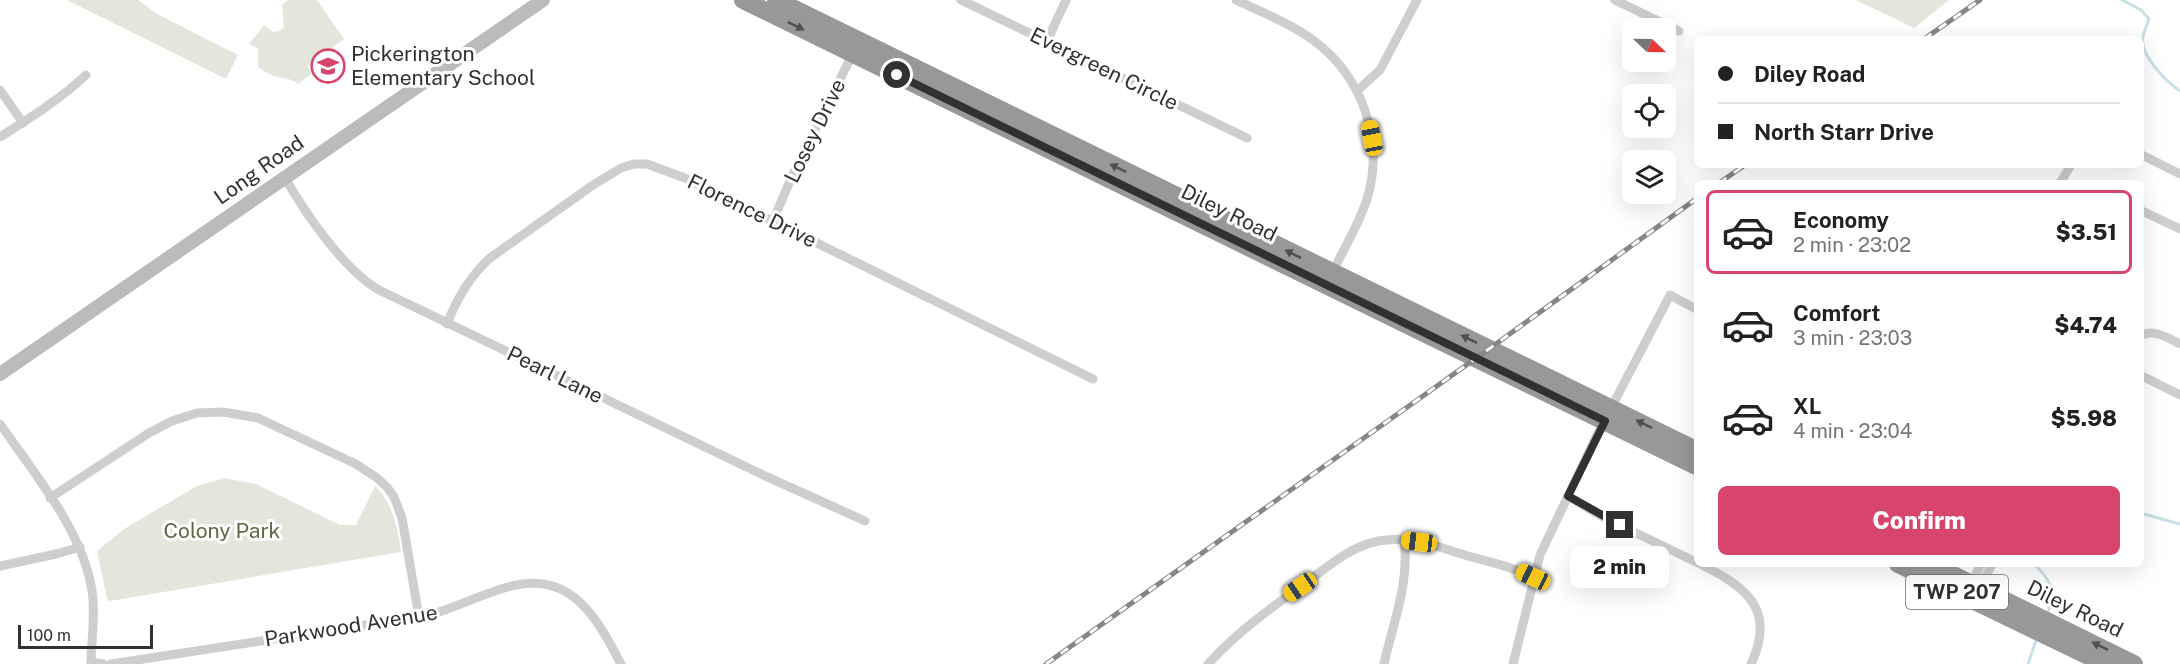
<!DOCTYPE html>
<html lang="en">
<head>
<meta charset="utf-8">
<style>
	:root { --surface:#fff; --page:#f2f2f2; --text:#222; --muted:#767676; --line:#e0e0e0; --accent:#d7456c }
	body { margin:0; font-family:"Public Sans",sans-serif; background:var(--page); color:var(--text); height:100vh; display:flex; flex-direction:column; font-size:22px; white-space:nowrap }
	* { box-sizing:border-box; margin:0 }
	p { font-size:20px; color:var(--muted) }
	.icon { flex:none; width:33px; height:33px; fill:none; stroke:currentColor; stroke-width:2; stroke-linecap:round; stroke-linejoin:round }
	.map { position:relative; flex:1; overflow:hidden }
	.sheet { position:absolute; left:1694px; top:180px; width:450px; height:387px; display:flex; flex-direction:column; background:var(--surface); border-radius:9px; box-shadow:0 6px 24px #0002 }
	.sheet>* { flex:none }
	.guide { position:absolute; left:1694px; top:36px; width:450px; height:132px; border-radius:9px; box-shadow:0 6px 24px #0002; display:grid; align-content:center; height:132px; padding:0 24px; background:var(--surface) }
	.needle { width:39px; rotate:112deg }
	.tools { position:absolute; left:1622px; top:18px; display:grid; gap:12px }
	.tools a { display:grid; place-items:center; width:54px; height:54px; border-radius:9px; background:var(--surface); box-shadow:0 6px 24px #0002; font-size:30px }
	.scale { position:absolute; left:18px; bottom:15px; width:135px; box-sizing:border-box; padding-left:6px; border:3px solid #313131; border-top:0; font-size:16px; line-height:21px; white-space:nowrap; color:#313131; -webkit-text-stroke:4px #fff; paint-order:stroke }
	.end { position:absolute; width:27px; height:27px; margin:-14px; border:8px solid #313131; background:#fff; box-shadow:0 0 0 3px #fff }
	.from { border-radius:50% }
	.bubble { position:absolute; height:42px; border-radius:9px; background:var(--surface); box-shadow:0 6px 24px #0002; font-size:20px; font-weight:800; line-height:42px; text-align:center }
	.car { position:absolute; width:18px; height:36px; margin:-18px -9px; border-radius:8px; box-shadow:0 0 4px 2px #0007; background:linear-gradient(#f5c518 24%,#345 0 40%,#f5c518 0 76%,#345 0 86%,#f5c518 0) }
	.guide b { display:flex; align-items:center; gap:21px; height:57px; font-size:22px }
	.guide b+b { border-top:2px solid var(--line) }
	.guide i { width:15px; height:15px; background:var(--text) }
	ul { padding:10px 0 0; list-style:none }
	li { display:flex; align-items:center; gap:18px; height:84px; margin:0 12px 9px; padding:0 12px; border:3px solid transparent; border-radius:9px }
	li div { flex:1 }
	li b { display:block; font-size:22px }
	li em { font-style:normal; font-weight:800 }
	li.on { border-color:var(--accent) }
	li>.icon { width:54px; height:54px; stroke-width:1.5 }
	.action { display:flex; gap:12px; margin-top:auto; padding:12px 24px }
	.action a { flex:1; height:69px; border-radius:9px; background:var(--accent); color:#fff; font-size:24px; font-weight:800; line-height:69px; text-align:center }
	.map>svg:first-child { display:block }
	.green { fill:#e3e7db }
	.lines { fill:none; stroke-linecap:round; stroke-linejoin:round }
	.stream { stroke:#c9e1e6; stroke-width:3 }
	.street { stroke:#cecece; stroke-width:9 }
	.secondary { stroke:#bbb; stroke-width:14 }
	.highway { stroke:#989898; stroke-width:18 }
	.rail-casing { stroke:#868686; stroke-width:5 }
	.rail { stroke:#fff; stroke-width:3; stroke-dasharray:9; stroke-linecap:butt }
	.oneway { fill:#505050 }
	.route { stroke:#313131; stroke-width:8 }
	.labels { text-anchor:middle; stroke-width:6; stroke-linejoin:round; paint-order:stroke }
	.shield { fill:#fff; stroke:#6f6f6f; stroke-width:1.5 }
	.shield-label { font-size:20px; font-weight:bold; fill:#313131 }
	.poi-label { font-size:21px; fill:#313131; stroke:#fff; text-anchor:start }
	.street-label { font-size:21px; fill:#313131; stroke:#fff }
	.park-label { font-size:21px; fill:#5c6942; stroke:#fff }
</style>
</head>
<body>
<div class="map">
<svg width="2180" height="664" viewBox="0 0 2180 664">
	<rect width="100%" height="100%" fill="#fff"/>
	<g class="green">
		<path d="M 67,0 L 138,0 L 159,15 L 238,55 L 226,79 Z"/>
		<path d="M 289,0 L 317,0 L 344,39 L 308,66 L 311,74 L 298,84 C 291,78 285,79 277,77 C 270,75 264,71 258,67 L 258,48 L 249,44 L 264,25 L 273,32 L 280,31 L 284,27 L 282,4 Z"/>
		<path d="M 1856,0 L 1949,0 L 1914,28 Z"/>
		<path d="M 224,478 L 256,484 L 340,525 L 356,525 L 375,486 C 392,501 398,529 401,552 L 110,601 L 107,599 L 97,551 L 124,529 L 197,486 Z"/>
	</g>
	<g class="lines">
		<g class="stream">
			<path d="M 2122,0 L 2141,10 L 2149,19 C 2147,25 2144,31 2143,37 C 2139,55 2167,82 2180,91"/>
			<path d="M 2140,513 L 2180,524"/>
			<path d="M 2036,564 L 2036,566 C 2053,583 2056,592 2047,615"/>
			<path d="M 2028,664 L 2037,637"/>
		</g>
		<g class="street">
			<path d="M 961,0 L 1247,138"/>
			<path d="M 1236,0 C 1261,12 1290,23 1313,40 C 1362,76 1385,140 1367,199 C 1359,225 1343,249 1332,274"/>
			<path d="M 1615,0 L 1679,31"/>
			<path d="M 1047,41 L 1066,0"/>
			<path d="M 0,90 L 23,123"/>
			<path d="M 1357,91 L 1380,70 L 1417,0"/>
			<path d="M 0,137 C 30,118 59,100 86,75"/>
			<path d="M 2140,154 L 2180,174"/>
			<path d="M 285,178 C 306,214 342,267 377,289 L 761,474 L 865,521"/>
			<path d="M 2060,183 L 2071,165"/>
			<path d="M 2140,210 L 2180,229"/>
			<path d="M 773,221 L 793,174 L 854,51"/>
			<path d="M 447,324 C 457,298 470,276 490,258 L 593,185 L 621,168 L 634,164 L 647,164 L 685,178 L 1093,379"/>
			<path d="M 2140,336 C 2153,328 2168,338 2180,344"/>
			<path d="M 2140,375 L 2180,395"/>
			<path d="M 0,424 C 34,473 83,531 92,591 C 96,615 91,640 91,664"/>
			<path d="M 1568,496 L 1601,516 L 1696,562"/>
			<path d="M 50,498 L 149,433 L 172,421 L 197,413 L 223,412 L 258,418 L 356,464 L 377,478 L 387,487 L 394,497 L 402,518 L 419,617"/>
			<path d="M 1700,564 C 1745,586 1777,609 1751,664"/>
			<path d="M 1981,564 L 1976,574 L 1979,582 L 1985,578 L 1992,564"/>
			<path d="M 0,566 L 56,554 L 80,547"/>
			<path d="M 91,662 L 103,664"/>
			<path d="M 111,664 L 430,615 C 457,607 482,594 508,587 C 571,569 597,618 621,664"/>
			<path d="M 1208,664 C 1239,630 1274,606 1311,579 C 1332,563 1351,547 1378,541 C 1409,535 1439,547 1468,556 C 1491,562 1512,567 1533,577"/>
			<path d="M 1384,664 C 1393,623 1410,582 1404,540"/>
			<path d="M 1513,664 L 1540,555 L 1597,435 L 1670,295 L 1696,309"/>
		</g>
		<path class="secondary" d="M 0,374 L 543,0"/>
		<g class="highway">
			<path d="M 743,0 L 1696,466"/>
			<path d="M 776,0 L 1696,450"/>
			<path d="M 1898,564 L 2105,664"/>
			<path d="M 1931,564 L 2134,664"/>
		</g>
		<g class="rail-casing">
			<g id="rail">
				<path d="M 1924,39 L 1980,0"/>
				<path d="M 1719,183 L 1745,165"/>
				<path d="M 1046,664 L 1489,349 L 1696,199"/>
			</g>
		</g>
		<use href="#rail" class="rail"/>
	</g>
	<defs><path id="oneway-solid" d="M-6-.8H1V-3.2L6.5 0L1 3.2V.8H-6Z" transform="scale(1.5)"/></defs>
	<g class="oneway">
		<use href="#oneway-solid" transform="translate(796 26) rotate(26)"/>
		<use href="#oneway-solid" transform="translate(1118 168) rotate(-154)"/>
		<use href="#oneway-solid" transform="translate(1293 254) rotate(-154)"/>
		<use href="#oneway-solid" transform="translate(1469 339) rotate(-154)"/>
		<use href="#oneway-solid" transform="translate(1644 424) rotate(-154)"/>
		<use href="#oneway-solid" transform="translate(2100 646) rotate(-154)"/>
	</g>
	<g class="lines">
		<path class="route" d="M 897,75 L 1605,421 L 1568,496 L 1620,525"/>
	</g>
	<defs>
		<g id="school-ring" transform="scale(1.725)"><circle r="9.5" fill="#fff" stroke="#d7456c" stroke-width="1.5"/><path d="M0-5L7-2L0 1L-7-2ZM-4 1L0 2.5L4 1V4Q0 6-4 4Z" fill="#d7456c"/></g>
	</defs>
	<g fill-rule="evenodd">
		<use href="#school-ring" x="328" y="66"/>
	</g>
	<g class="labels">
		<rect class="shield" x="1906" y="575" width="102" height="34" rx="4.5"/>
		<g class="shield-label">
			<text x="1957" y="599">TWP 207</text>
		</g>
		<g class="poi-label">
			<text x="351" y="61">Pickerington<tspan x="351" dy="24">Elementary School</tspan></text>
		</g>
		<g class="street-label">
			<text transform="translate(1104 69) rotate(26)" y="7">Evergreen Circle</text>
			<text transform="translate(815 131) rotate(-64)" y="7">Losey Drive</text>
			<text transform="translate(259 170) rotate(-35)" y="7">Long Road</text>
			<text transform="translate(752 211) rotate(26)" y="7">Florence Drive</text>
			<text transform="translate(1229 213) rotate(26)" y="7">Diley Road</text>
			<text transform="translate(555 375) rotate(26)" y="7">Pearl Lane</text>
			<text transform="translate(2075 609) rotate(26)" y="7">Diley Road</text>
			<text transform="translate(351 626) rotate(-9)" y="7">Parkwood Avenue</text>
		</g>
		<g class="park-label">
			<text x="222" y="538">Colony Park</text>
		</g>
	</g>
</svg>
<div class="tools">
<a><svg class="needle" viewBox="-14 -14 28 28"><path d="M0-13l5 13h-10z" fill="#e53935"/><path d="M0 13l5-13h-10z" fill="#767676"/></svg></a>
<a><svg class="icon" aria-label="locate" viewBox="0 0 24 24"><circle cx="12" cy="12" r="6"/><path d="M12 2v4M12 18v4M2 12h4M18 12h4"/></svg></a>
<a><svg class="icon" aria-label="layers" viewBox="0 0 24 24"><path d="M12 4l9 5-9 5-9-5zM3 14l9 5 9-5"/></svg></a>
</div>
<div class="scale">100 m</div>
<i class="end from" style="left:897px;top:75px"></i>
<i class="end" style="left:1620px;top:525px"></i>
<div class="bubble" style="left:1570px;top:546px;width:99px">2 min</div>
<i class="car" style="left:1372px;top:138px;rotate:349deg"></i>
<i class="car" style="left:1419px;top:542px;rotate:277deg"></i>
<i class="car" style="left:1533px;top:577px;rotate:295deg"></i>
<i class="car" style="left:1300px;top:587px;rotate:236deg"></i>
<div class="guide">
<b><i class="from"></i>Diley Road</b>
<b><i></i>North Starr Drive</b>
</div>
<section class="sheet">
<ul>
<li class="on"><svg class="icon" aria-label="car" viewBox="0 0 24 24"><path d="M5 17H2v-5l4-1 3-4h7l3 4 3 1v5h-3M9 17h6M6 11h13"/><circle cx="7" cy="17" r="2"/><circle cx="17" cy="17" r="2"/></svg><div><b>Economy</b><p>2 min · 23:02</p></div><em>$3.51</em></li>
<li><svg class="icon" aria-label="car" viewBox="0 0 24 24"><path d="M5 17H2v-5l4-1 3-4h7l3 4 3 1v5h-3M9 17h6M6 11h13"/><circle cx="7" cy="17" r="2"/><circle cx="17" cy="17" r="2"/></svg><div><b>Comfort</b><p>3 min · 23:03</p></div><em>$4.74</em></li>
<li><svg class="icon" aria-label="car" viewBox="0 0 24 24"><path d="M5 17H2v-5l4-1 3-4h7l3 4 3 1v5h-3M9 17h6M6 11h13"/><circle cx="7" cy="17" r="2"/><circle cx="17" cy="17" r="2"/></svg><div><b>XL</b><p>4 min · 23:04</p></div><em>$5.98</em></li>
</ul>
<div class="action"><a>Confirm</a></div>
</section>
</div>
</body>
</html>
